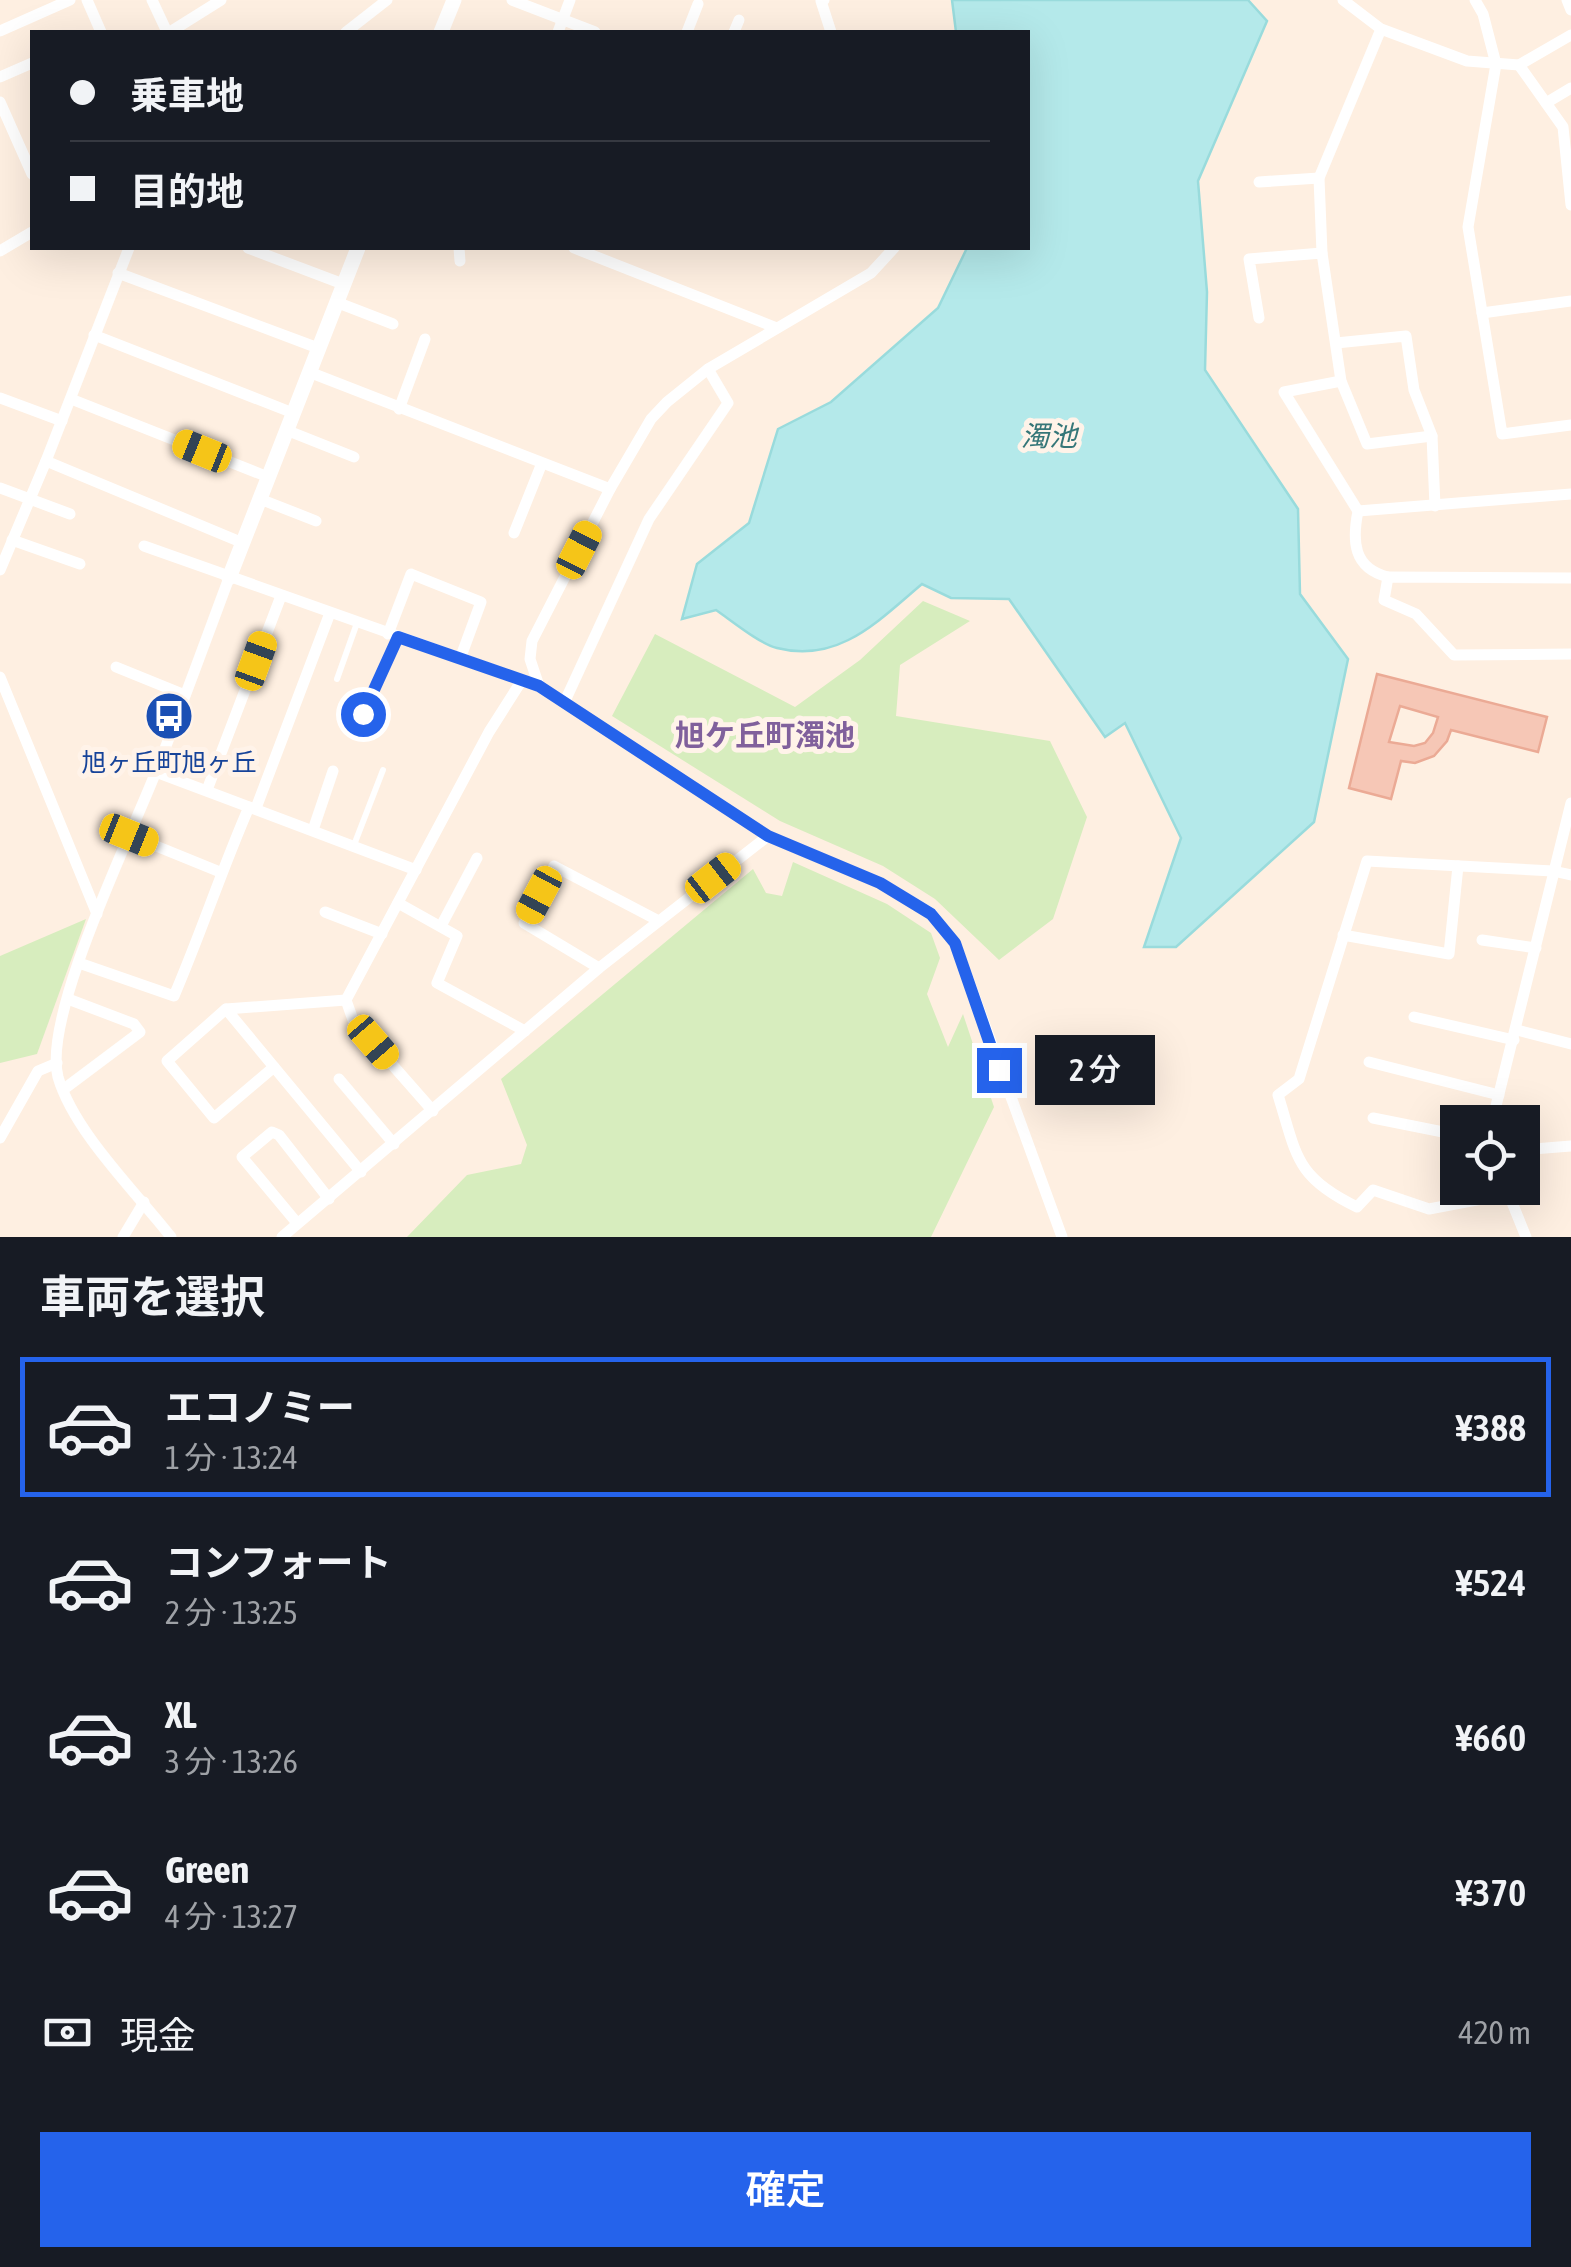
<!DOCTYPE html>
<html lang="ja">
<head>
<meta charset="utf-8">
<style>
	:root { --surface:#171b24; --page:#242831; --text:#f1f3f6; --muted:#9ea1a6; --line:#363941; --accent:#2563eb }
	body { margin:0; font-family:"Asap Condensed","Noto Sans JP",sans-serif; background:var(--page); color:var(--text); height:100vh; display:flex; flex-direction:column; font-size:38px; white-space:nowrap }
	* { box-sizing:border-box; margin:0 }
	p { font-size:32px; color:var(--muted) }
	.icon { flex:none; width:55px; height:55px; fill:none; stroke:currentColor; stroke-width:2; stroke-linecap:round; stroke-linejoin:round }
	.map { position:relative; height:1237px; overflow:hidden }
	.side { display:flex; flex-direction:column; background:var(--surface); flex:1 }
	.side>* { flex:none }
	.hud { position:absolute; left:30px; top:30px; width:1000px; height:220px; border-radius:0px; box-shadow:0 10px 40px #0002; display:grid; align-content:center; height:220px; padding:0 40px; background:var(--surface) }
	.controls { position:absolute; left:1440px; top:1105px; display:grid; gap:20px }
	.controls a { display:grid; place-items:center; width:100px; height:100px; border-radius:0px; background:var(--surface); box-shadow:0 10px 40px #0002; font-size:50px }
	.end { position:absolute; width:45px; height:45px; margin:-22px; border:12px solid #2563eb; background:#fff; box-shadow:0 0 0 5px #fff }
	.from { border-radius:50% }
	.bubble { position:absolute; height:70px; border-radius:0px; background:var(--surface); box-shadow:0 10px 40px #0002; font-size:32px; font-weight:600; line-height:70px; text-align:center }
	.car { position:absolute; width:30px; height:60px; margin:-30px -15px; border-radius:12px; box-shadow:0 0 8px 2px #0007; background:linear-gradient(#f5c518 24%,#345 0 40%,#f5c518 0 76%,#345 0 86%,#f5c518 0) }
	.hud b { display:flex; align-items:center; gap:35px; height:95px; font-size:38px }
	.hud b+b { border-top:2px solid var(--line) }
	.hud i { width:25px; height:25px; background:var(--text) }
	ul { padding:0; list-style:none }
	li { display:flex; align-items:center; gap:30px; height:140px; margin:0 20px 15px; padding:0 20px; border:5px solid transparent; border-radius:0px }
	li div { flex:1 }
	li b { display:block; font-size:38px }
	li em { font-style:normal; font-weight:600 }
	li.active { border-color:var(--accent) }
	li>.icon { width:90px; height:90px; stroke-width:1.5 }
	h2 { padding:0 40px; font-size:45px; line-height:120px }
	.pay { display:flex; align-items:center; gap:25px; height:110px; padding:0 40px; font-size:38px }
	.pay p { margin-inline-start:auto }
	.cta { display:flex; gap:20px; margin-top:auto; padding:20px 40px }
	.cta a { flex:1; height:115px; border-radius:0px; background:var(--accent); color:#fff; font-size:40px; font-weight:600; line-height:115px; text-align:center }
	.map>svg:first-child { display:block }
	.green { fill:#d7edbe }
	.water { fill:#b4e9ea; stroke:#99dbdc; stroke-width:2.5 }
	.building { fill:#f6c7b6; stroke:#ebaa95; stroke-width:2.5; fill-rule:evenodd }
	.lines { fill:none; stroke-linecap:round; stroke-linejoin:round }
	.service { stroke:#fff; stroke-width:6 }
	.minor { stroke:#fff; stroke-width:11 }
	.tertiary { stroke:#fff; stroke-width:15 }
	.route { stroke:#2563eb; stroke-width:12 }
	.labels { text-anchor:middle; stroke-width:10; stroke-linejoin:round; paint-order:stroke }
	.transit-label { font-size:25px; fill:#164399; stroke:#fff3e9 }
	.water-label { font-size:28px; font-style:italic; fill:#357678; stroke:#fff3e9 }
	.quarter-label { font-size:30px; font-weight:bold; fill:#80609c; stroke:#fff3e9 }
</style>
</head>
<body>
<div class="map">
<svg width="1571" height="1237" viewBox="0 0 1571 1237">
	<rect width="100%" height="100%" fill="#feefe1"/>
	<g class="green">
		<path d="M 923,601 L 970,621 L 900,665 L 896,716 L 1050,741 L 1087,817 L 1053,919 L 999,960 L 935,899 L 883,866 L 780,821 L 612,716 L 655,634 L 795,707 L 860,660 Z"/>
		<path d="M 793,862 L 887,904 L 931,933 L 940,958 L 927,994 L 948,1047 L 963,1014 L 994,1107 L 931,1237 L 407,1237 L 467,1175 L 521,1164 L 527,1145 L 501,1079 L 753,869 L 766,893 L 782,896 Z"/>
		<path d="M 86,919 L 37,1054 L 0,1063 L 0,956 Z"/>
	</g>
	<path class="water" d="M 952,0 L 1248,0 L 1267,21 L 1198,181 L 1207,292 L 1205,370 L 1298,509 L 1300,594 L 1348,659 L 1314,822 L 1176,947 L 1144,947 L 1181,838 L 1125,723 L 1105,737 L 1009,599 L 951,598 L 922,584 C 879,620 839,664 777,648 C 760,644 732,621 716,610 L 682,619 L 697,564 L 749,523 L 778,429 L 831,402 L 938,308 L 967,248 L 1028,248 L 1028,32 L 956,32 Z"/>
	<path class="building" d="M 1377,674 L 1547,717 L 1538,752 L 1451,730 L 1447,741 L 1434,756 L 1415,763 L 1401,761 L 1391,799 L 1349,788 ZM 1400,706 L 1438,717 L 1433,733 L 1425,743 L 1414,746 L 1389,742 Z"/>
	<g class="lines">
		<g class="service">
			<path d="M 337,679 L 357,623"/>
			<path d="M 354,845 L 383,770"/>
		</g>
		<g class="minor">
			<path d="M 87,0 L 101,32"/>
			<path d="M 152,0 L 167,32"/>
			<path d="M 512,0 L 595,32"/>
			<path d="M 824,0 L 821,1 L 831,32"/>
			<path d="M 1343,0 L 1381,29 L 1467,61 L 1519,65 L 1571,35"/>
			<path d="M 1475,0 L 1483,14 L 1496,64 L 1468,227 L 1502,434 L 1571,425"/>
			<path d="M 1567,0 L 1571,10"/>
			<path d="M 1381,29 L 1319,178 L 1322,253 L 1341,381 L 1367,444 L 1432,436"/>
			<path d="M 0,31 L 70,0"/>
			<path d="M 170,32 L 221,0"/>
			<path d="M 346,32 L 387,0"/>
			<path d="M 558,32 L 570,0"/>
			<path d="M 687,32 L 698,4"/>
			<path d="M 734,32 L 739,20"/>
			<path d="M 1519,65 L 1563,127 L 1571,205"/>
			<path d="M 0,77 L 32,63"/>
			<path d="M 0,102 L 32,174"/>
			<path d="M 1546,103 L 1571,88"/>
			<path d="M 1259,182 L 1319,178"/>
			<path d="M 129,248 L 46,461 L 243,543"/>
			<path d="M 248,248 L 343,284"/>
			<path d="M 459,248 L 460,261"/>
			<path d="M 574,248 L 777,328"/>
			<path d="M 0,251 L 32,232"/>
			<path d="M 118,273 L 318,348"/>
			<path d="M 336,302 L 393,324"/>
			<path d="M 1482,313 L 1571,301"/>
			<path d="M 1259,318 L 1249,259 L 1322,253"/>
			<path d="M 94,335 L 293,413"/>
			<path d="M 1336,343 L 1406,336 L 1414,390 L 1432,436 L 1435,506"/>
			<path d="M 309,372 L 610,489"/>
			<path d="M 1341,381 L 1284,392 L 1358,511 C 1352,541 1353,568 1388,577"/>
			<path d="M 0,398 L 62,421"/>
			<path d="M 71,399 L 268,477"/>
			<path d="M 399,409 L 425,339"/>
			<path d="M 286,430 L 354,457"/>
			<path d="M 0,488 L 70,514"/>
			<path d="M 260,499 L 316,521"/>
			<path d="M 1358,511 L 1571,494"/>
			<path d="M 514,533 L 542,463"/>
			<path d="M 12,540 L 80,564"/>
			<path d="M 144,546 L 539,686 L 768,836 L 880,883 L 931,913 L 955,943 L 1062,1237"/>
			<path d="M 0,570 L 46,461"/>
			<path d="M 1571,578 L 1388,577 L 1384,600 L 1416,614 L 1454,655 L 1571,654"/>
			<path d="M 388,634 L 411,574 L 481,602 L 460,659"/>
			<path d="M 116,667 L 185,695"/>
			<path d="M 0,677 L 97,914"/>
			<path d="M 539,686 L 530,659 L 532,641 L 610,489 L 651,419 L 667,402 L 708,369 L 871,273 L 894,248"/>
			<path d="M 565,701 L 649,519 L 728,403 L 708,369"/>
			<path d="M 363,714 L 398,637"/>
			<path d="M 156,772 L 416,870"/>
			<path d="M 207,790 L 281,596"/>
			<path d="M 256,808 L 330,613"/>
			<path d="M 313,830 L 333,771"/>
			<path d="M 129,835 L 220,872"/>
			<path d="M 398,903 L 457,936 L 437,983 L 525,1031"/>
			<path d="M 325,912 L 382,934"/>
			<path d="M 441,926 L 477,858"/>
			<path d="M 1343,935 L 1449,954 L 1458,866"/>
			<path d="M 1482,940 L 1536,948"/>
			<path d="M 79,963 L 174,996 C 201,933 222,869 249,807"/>
			<path d="M 599,968 L 524,923 L 554,866 L 659,921"/>
			<path d="M 346,1000 L 226,1009 L 361,1172"/>
			<path d="M 226,1009 L 167,1061 L 214,1118 L 274,1067"/>
			<path d="M 1414,1017 L 1514,1040"/>
			<path d="M 1517,1030 L 1571,1044"/>
			<path d="M 1369,1062 L 1499,1095"/>
			<path d="M 339,1079 L 394,1144"/>
			<path d="M 64,1089 L 140,1032 L 134,1024 L 68,999"/>
			<path d="M 433,1111 L 353,1020 L 346,1000 L 489,732 L 522,680"/>
			<path d="M 1373,1118 L 1458,1135"/>
			<path d="M 1492,1122 L 1571,803"/>
			<path d="M 0,1138 L 38,1071 L 57,1063"/>
			<path d="M 1522,1150 L 1571,1146"/>
			<path d="M 1507,1190 L 1526,1237"/>
			<path d="M 1508,1194 L 1429,1209 L 1373,1190 L 1357,1207 C 1295,1177 1297,1156 1278,1095 L 1299,1079 L 1367,861 L 1553,871 L 1571,875"/>
			<path d="M 297,1223 L 242,1157 L 272,1132 L 279,1135 L 329,1199"/>
			<path d="M 123,1237 L 144,1202"/>
			<path d="M 171,1237 C 136,1192 74,1132 58,1077 C 42,1016 132,834 157,769 C 182,706 205,642 229,578"/>
			<path d="M 282,1237 L 599,968 L 768,836"/>
		</g>
		<g class="tertiary">
			<path d="M 441,32 L 454,0"/>
			<path d="M 229,578 L 358,248"/>
		</g>
	</g>
	<g class="lines">
		<path class="route" d="M 363,714 L 398,637 L 539,686 L 768,836 L 880,883 L 931,914 L 955,943 L 999,1070"/>
	</g>
	<defs>
		<g id="bus-disc" transform="scale(2.5)"><circle r="9.5" fill="#1a4fb4" stroke="#fff3e9"/><path d="M-5-6H5V4H4V6H2V4H-2V6H-4V4H-5ZM-3.5-4V0h7V-4ZM-3.5 1.2v1.5H-2V1.2ZM2 1.2v1.5H3.5V1.2Z" fill="#fff"/></g>
	</defs>
	<g fill-rule="evenodd">
		<use href="#bus-disc" x="169" y="716"/>
	</g>
	<g class="labels">
		<g class="transit-label">
			<text x="169" y="771">旭ヶ丘町旭ヶ丘</text>
		</g>
		<g class="water-label">
			<text x="1049" y="446">濁池</text>
		</g>
		<g class="quarter-label">
			<text x="765" y="746">旭ケ丘町濁池</text>
		</g>
	</g>
</svg>
<div class="controls">
<a><svg class="icon" aria-label="locate" viewBox="0 0 24 24"><circle cx="12" cy="12" r="6"/><path d="M12 2v4M12 18v4M2 12h4M18 12h4"/></svg></a>
</div>
<i class="end from" style="left:363px;top:714px"></i>
<i class="end" style="left:999px;top:1070px"></i>
<div class="bubble" style="left:1035px;top:1035px;width:120px">2 分</div>
<i class="car" style="left:202px;top:451px;rotate:292deg"></i>
<i class="car" style="left:579px;top:550px;rotate:27deg"></i>
<i class="car" style="left:256px;top:661px;rotate:20deg"></i>
<i class="car" style="left:129px;top:835px;rotate:112deg"></i>
<i class="car" style="left:713px;top:878px;rotate:52deg"></i>
<i class="car" style="left:539px;top:895px;rotate:208deg"></i>
<i class="car" style="left:373px;top:1042px;rotate:139deg"></i>
<div class="hud">
<b><i class="from"></i>乗車地</b>
<b><i></i>目的地</b>
</div>
</div>
<section class="side">
<h2>車両を選択</h2>
<ul>
<li class="active"><svg class="icon" aria-label="car" viewBox="0 0 24 24"><path d="M5 17H2v-5l4-1 3-4h7l3 4 3 1v5h-3M9 17h6M6 11h13"/><circle cx="7" cy="17" r="2"/><circle cx="17" cy="17" r="2"/></svg><div><b>エコノミー</b><p>1 分 · 13:24</p></div><em>¥388</em></li>
<li><svg class="icon" aria-label="car" viewBox="0 0 24 24"><path d="M5 17H2v-5l4-1 3-4h7l3 4 3 1v5h-3M9 17h6M6 11h13"/><circle cx="7" cy="17" r="2"/><circle cx="17" cy="17" r="2"/></svg><div><b>コンフォート</b><p>2 分 · 13:25</p></div><em>¥524</em></li>
<li><svg class="icon" aria-label="car" viewBox="0 0 24 24"><path d="M5 17H2v-5l4-1 3-4h7l3 4 3 1v5h-3M9 17h6M6 11h13"/><circle cx="7" cy="17" r="2"/><circle cx="17" cy="17" r="2"/></svg><div><b>XL</b><p>3 分 · 13:26</p></div><em>¥660</em></li>
<li><svg class="icon" aria-label="car" viewBox="0 0 24 24"><path d="M5 17H2v-5l4-1 3-4h7l3 4 3 1v5h-3M9 17h6M6 11h13"/><circle cx="7" cy="17" r="2"/><circle cx="17" cy="17" r="2"/></svg><div><b>Green</b><p>4 分 · 13:27</p></div><em>¥370</em></li>
</ul>
<div class="pay"><svg class="icon" aria-label="cash" viewBox="0 0 24 24"><path d="M3 7h18v10H3z"/><circle cx="12" cy="12" r="2"/></svg>現金<p>420 m</p></div>
<div class="cta"><a>確定</a></div>
</section>
</body>
</html>
